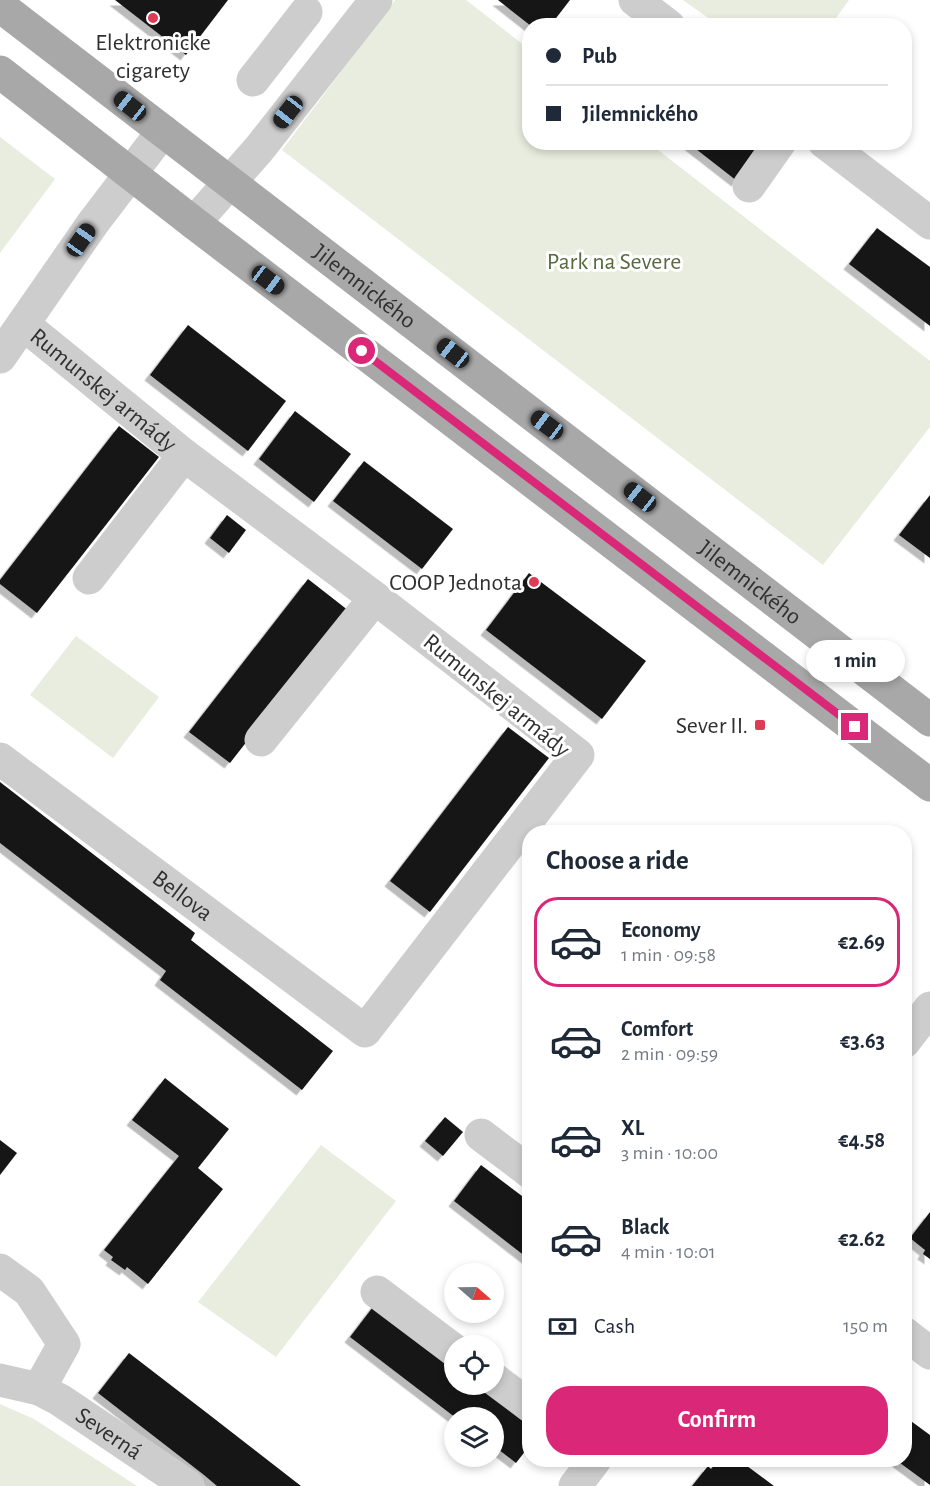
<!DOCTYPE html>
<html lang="en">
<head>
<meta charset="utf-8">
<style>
	:root { --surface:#fff; --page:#f2f2f3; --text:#1f2937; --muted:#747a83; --line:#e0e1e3; --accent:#db2777 }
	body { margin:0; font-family:"Alegreya Sans",sans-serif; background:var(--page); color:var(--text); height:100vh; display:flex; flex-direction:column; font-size:22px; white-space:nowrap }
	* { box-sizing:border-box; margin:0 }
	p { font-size:20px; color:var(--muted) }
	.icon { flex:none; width:33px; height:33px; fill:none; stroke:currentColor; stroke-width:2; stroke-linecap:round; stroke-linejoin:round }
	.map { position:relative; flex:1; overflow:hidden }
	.panel { position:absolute; left:522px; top:825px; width:390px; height:642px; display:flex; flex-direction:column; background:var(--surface); border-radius:24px; box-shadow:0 3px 9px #0003 }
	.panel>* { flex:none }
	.banner { position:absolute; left:522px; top:18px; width:390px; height:132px; border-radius:24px; box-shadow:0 3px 9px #0003; display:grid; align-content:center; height:132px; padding:0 24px; background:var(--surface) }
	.needle { width:39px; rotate:110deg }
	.buttons { position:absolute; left:444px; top:1263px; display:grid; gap:12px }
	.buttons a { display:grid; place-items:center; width:60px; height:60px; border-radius:50%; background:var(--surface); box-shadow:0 3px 9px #0003; font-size:30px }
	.end { position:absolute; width:27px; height:27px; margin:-14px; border:8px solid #db2777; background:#fff; box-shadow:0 0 0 3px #fff }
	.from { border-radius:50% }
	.bubble { position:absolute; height:42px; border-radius:21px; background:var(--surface); box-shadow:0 3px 9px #0003; font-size:20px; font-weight:600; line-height:42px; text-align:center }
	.car { position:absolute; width:18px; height:36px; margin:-18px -9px; border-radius:8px; box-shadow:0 0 4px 2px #0007; background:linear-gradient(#222 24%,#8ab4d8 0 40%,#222 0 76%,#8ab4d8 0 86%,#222 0) }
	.banner b { display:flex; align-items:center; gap:21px; height:57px; font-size:22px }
	.banner b+b { border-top:2px solid var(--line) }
	.banner i { width:15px; height:15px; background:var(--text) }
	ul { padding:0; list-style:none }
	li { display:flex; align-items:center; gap:18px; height:90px; margin:0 12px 9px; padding:0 12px; border:3px solid transparent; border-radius:24px }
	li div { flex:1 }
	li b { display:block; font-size:22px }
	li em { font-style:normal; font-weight:600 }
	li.current { border-color:var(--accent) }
	li>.icon { width:54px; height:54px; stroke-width:1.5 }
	h2 { padding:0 24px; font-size:27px; line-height:72px }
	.pay { display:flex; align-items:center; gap:15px; height:66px; padding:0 24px; font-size:22px }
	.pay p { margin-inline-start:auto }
	.button { display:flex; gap:12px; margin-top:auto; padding:12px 24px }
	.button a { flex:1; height:69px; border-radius:24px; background:var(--accent); color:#fff; font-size:24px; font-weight:600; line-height:69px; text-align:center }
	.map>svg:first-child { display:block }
	.green { fill:#e8eddf }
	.building { fill:#171717; filter:url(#shadow) }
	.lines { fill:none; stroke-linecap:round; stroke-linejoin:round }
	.minor { stroke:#cdcdcd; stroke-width:33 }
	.major { stroke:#a8a8a8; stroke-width:33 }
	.route { stroke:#db2777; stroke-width:8 }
	.poi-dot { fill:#de3b56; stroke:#fff; stroke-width:2 }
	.labels { text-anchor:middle; stroke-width:6; stroke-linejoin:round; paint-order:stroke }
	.poi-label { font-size:24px; fill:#303030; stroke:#fff; text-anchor:end }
	.park-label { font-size:24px; fill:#586b3f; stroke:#fff }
	.street-label { font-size:24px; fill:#303030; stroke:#fff }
</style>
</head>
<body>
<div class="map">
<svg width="930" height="1486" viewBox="0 0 930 1486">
	<defs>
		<filter id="shadow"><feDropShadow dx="-5.5" dy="5.5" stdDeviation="0" flood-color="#0004"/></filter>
	</defs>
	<rect width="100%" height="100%" fill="#fff"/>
	<g class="green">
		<path d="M 395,0 L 466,0 L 529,49 L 530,142 L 649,143 L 930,361 L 930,427 L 823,565 L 282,150 Z"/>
		<path d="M 683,0 L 849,0 L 831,25 L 718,25 Z"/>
		<path d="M 0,137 L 55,179 L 0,253 Z"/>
		<path d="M 76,636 L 159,697 L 113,758 L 30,695 Z"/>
		<path d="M 321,1145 L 396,1201 L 276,1357 L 198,1302 Z"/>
		<path d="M 0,1404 L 34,1419 L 137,1486 L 0,1486 Z"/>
	</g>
	<g class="building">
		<path d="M 115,0 L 228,0 L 186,55 Z"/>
		<path d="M 498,0 L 570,0 L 550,26 L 531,26 Z"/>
		<path d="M 687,142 L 766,142 L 737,181 Z"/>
		<path d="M 877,228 L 930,267 L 930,326 L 849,264 Z"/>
		<path d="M 188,325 L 286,401 L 248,451 L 150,375 Z"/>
		<path d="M 295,411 L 351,454 L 314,502 L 259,459 Z"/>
		<path d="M 119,426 L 159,457 L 37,613 L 0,584 L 0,580 Z"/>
		<path d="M 364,461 L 453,529 L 422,569 L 333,501 Z"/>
		<path d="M 930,495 L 930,558 L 899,535 Z"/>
		<path d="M 227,515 L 246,530 L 229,553 L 210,538 Z"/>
		<path d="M 529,573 L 646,661 L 602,719 L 486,630 Z"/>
		<path d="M 308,579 L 349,611 L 230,763 L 189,732 Z"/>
		<path d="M 508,727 L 549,758 L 430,912 L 390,881 Z"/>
		<path d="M 0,782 L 195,933 L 191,940 L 333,1051 L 302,1090 L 160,980 L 166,971 L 0,843 Z"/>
		<path d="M 165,1078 L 229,1129 L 198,1168 L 223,1189 L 148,1284 L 127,1267 L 125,1270 L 111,1260 L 113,1257 L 104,1250 L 179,1156 L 132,1120 Z"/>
		<path d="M 445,1117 L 463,1132 L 443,1156 L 425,1141 Z"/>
		<path d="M 0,1140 L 17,1153 L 0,1175 Z"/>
		<path d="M 481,1165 L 530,1202 L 530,1260 L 454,1201 Z"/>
		<path d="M 930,1212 L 930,1259 L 923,1254 L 925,1250 L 910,1238 Z"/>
		<path d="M 379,1299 L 454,1356 L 454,1384 L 492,1384 L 530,1413 L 530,1445 L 516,1463 L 494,1446 L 494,1418 L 456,1418 L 350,1337 Z"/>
		<path d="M 129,1353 L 207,1413 L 301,1486 L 217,1486 L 204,1475 L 98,1393 Z"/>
		<path d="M 904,1416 L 930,1435 L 930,1485 L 896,1460 L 904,1460 Z"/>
		<path d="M 719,1460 L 739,1460 L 774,1486 L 692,1486 L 708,1466 L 711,1469 Z"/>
	</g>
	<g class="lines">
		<g class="minor">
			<path d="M 635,0 L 669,26"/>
			<path d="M 253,80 L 306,12"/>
			<path d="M 824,142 L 930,223"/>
			<path d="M 749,186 L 780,142"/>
			<path d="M 194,223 L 259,149 L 376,0"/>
			<path id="s1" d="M 23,324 L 184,455 L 89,578"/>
			<path d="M 0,357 L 93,223 L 163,131"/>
			<path d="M 184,455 L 375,598 L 261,740"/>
			<path id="s2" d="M 0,759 L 365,1031 L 578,755 L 375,598"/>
			<path d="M 904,1042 L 930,1008"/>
			<path d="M 481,1135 L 530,1172"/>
			<path d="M 0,1270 L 29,1291 L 64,1344 L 39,1389"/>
			<path d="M 377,1292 L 454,1350"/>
			<path d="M 904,1333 L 930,1353"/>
			<path d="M 494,1379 L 530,1406"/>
			<path id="s3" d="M 0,1380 L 39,1389 L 60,1400 L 188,1486"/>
			<path d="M 575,1486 L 595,1460"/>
		</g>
		<g class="major">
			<path id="s4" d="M 0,6 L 930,720"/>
			<path d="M 0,72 L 194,223 L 930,785"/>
		</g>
	</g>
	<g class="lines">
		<path class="route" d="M 362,351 L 855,727"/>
	</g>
	<g class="poi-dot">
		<circle cx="153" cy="18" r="6"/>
		<circle cx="534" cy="582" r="6"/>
		<rect x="754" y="719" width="12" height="12" rx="3"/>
	</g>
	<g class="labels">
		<g class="poi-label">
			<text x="153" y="50" text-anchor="middle">Elektronicke<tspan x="153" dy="28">cigarety</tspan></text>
			<text x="522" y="590">COOP Jednota</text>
			<text x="748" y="733">Sever II.</text>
		</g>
		<g class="park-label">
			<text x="614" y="269">Park na Severe</text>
		</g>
		<g class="street-label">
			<text dy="8" stroke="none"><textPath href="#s4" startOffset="460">Jilemnického</textPath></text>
			<text dy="8" stroke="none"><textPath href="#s1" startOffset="104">Rumunskej armády</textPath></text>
			<text dy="8" stroke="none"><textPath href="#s4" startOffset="946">Jilemnického</textPath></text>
			<text transform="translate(497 695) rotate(39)" y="8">Rumunskej armády</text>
			<text dy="8" stroke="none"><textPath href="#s2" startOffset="228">Bellova</textPath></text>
			<text dy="8" stroke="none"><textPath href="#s3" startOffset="123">Severná</textPath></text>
		</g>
	</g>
</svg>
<div class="buttons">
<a><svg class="needle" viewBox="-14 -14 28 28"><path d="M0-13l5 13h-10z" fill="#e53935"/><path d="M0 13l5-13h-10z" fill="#747a83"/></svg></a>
<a><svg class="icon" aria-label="locate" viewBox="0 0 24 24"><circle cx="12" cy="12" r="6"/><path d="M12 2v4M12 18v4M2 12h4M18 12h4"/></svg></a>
<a><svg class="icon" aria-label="layers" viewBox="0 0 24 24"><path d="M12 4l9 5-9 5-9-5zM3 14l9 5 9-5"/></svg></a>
</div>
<i class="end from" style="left:362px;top:351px"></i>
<i class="end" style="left:855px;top:727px"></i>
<div class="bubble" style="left:806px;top:640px;width:99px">1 min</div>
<i class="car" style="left:130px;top:106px;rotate:308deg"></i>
<i class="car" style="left:288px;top:112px;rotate:218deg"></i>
<i class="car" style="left:81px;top:240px;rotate:35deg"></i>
<i class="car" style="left:268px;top:280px;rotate:127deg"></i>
<i class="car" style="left:453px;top:353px;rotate:308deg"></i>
<i class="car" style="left:547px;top:425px;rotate:307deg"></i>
<i class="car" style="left:640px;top:497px;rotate:308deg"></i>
<div class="banner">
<b><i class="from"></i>Pub</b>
<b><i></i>Jilemnického</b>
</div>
<section class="panel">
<h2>Choose a ride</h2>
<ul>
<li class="current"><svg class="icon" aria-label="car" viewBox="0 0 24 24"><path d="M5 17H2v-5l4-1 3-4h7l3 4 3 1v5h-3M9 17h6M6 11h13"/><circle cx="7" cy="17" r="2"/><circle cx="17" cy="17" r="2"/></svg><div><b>Economy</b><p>1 min · 09:58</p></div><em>€2.69</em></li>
<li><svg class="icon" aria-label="car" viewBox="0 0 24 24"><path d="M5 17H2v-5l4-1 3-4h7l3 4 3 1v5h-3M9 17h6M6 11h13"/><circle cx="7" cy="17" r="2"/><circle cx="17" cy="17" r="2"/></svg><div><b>Comfort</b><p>2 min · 09:59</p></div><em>€3.63</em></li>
<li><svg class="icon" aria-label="car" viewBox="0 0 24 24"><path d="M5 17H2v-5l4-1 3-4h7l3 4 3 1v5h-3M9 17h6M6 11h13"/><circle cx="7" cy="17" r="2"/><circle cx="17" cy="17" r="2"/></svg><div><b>XL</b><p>3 min · 10:00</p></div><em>€4.58</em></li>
<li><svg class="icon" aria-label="car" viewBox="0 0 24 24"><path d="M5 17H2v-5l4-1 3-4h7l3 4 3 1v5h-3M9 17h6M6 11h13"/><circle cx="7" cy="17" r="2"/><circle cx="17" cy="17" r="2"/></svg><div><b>Black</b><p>4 min · 10:01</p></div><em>€2.62</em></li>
</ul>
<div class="pay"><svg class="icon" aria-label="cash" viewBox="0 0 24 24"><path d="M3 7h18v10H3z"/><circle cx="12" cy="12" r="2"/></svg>Cash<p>150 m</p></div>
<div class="button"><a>Confirm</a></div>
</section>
</div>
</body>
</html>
